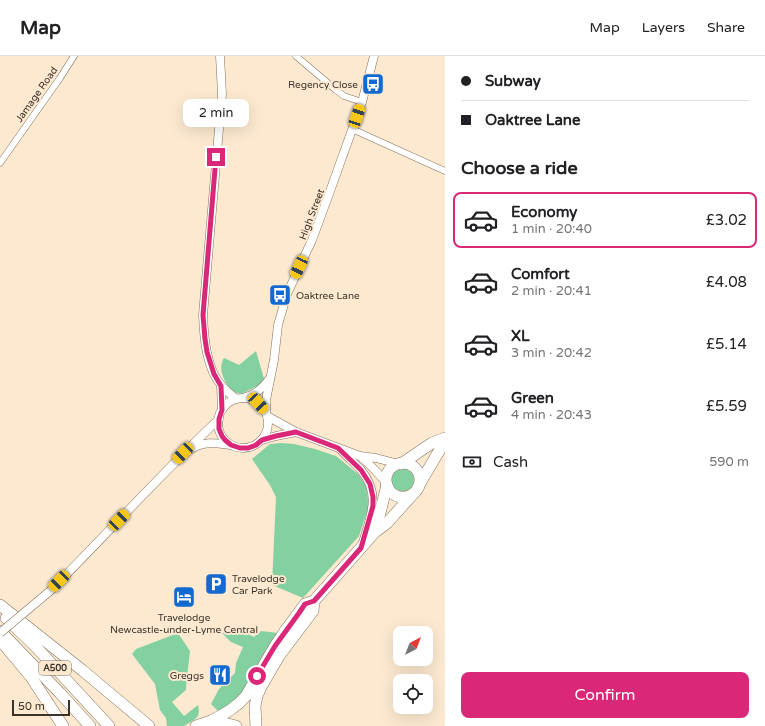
<!DOCTYPE html>
<html lang="en">
<head>
<meta charset="utf-8">
<style>
	:root { --surface:#fff; --page:#f2f2f2; --text:#202124; --muted:#757577; --line:#e0e0e0; --accent:#db2777 }
	body { margin:0; font-family:"Varela Round",sans-serif; background:var(--page); color:var(--text); height:100vh; display:flex; flex-direction:column; font-size:15px; white-space:nowrap }
	* { box-sizing:border-box; margin:0 }
	p { font-size:13px; color:var(--muted) }
	.icon { flex:none; width:22px; height:22px; fill:none; stroke:currentColor; stroke-width:2; stroke-linecap:round; stroke-linejoin:round }
	.map { position:relative; flex:1; overflow:hidden }
	.side { display:flex; flex-direction:column; background:var(--surface); width:320px }
	.side>* { flex:none }
	.hud { display:grid; align-content:center; height:88px; padding:0 16px; background:var(--surface) }
	.needle { width:26px; rotate:42deg }
	.tools { position:absolute; left:393px; top:570px; display:grid; gap:8px }
	.tools a { display:grid; place-items:center; width:40px; height:40px; border-radius:8px; background:var(--surface); box-shadow:0 4px 16px #0002; font-size:20px }
	.scale { position:absolute; left:12px; bottom:10px; width:58px; box-sizing:border-box; padding-left:4px; border:2px solid #3a3329; border-top:0; font-size:11px; line-height:14px; white-space:nowrap; color:#3a3329; -webkit-text-stroke:3px #fce9d0; paint-order:stroke }
	.end { position:absolute; width:18px; height:18px; margin:-9px; border:5px solid #db2777; background:#fff; box-shadow:0 0 0 2px #fff }
	.from { border-radius:50% }
	.bubble { position:absolute; height:28px; border-radius:8px; background:var(--surface); box-shadow:0 4px 16px #0002; font-size:13px; font-weight:600; line-height:28px; text-align:center }
	.car { position:absolute; width:12px; height:24px; margin:-12px -6px; border-radius:5px; box-shadow:0 0 3px 1px #0007; background:linear-gradient(#f5c518 24%,#345 0 40%,#f5c518 0 76%,#345 0 86%,#f5c518 0) }
	.hud b { display:flex; align-items:center; gap:14px; height:38px; font-size:15px }
	.hud b+b { border-top:1px solid var(--line) }
	.hud i { width:10px; height:10px; background:var(--text) }
	ul { padding:0; list-style:none }
	li { display:flex; align-items:center; gap:12px; height:56px; margin:0 8px 6px; padding:0 8px; border:2px solid transparent; border-radius:8px }
	li div { flex:1 }
	li b { display:block; font-size:15px }
	li em { font-style:normal; font-weight:600 }
	li.on { border-color:var(--accent) }
	li>.icon { width:36px; height:36px; stroke-width:1.5 }
	h2 { padding:0 16px; font-size:18px; line-height:48px }
	.pay { display:flex; align-items:center; gap:10px; height:44px; padding:0 16px; font-size:15px }
	.pay p { margin-inline-start:auto }
	.cta { display:flex; gap:8px; margin-top:auto; padding:8px 16px }
	.cta a { flex:1; height:46px; border-radius:8px; background:var(--accent); color:#fff; font-size:16px; font-weight:600; line-height:46px; text-align:center }
	header { display:flex; align-items:center; gap:24px; box-sizing:border-box; height:56px; padding:0 20px; background:var(--surface); border-bottom:1px solid var(--line) }
	header strong { font-size:19px }
	nav { display:flex; gap:22px; margin-inline-start:auto; font-size:14px }
	main { display:flex; flex:1; min-height:0 }
	.map>svg:first-child { display:block }
	.green { fill:#83d0a0 }
	.lines { fill:none; stroke-linecap:round; stroke-linejoin:round }
	.minor-casing { stroke:#82715b; stroke-width:7 }
	.tertiary-casing { stroke:#82715b; stroke-width:9 }
	.trunk-casing { stroke:#82715b; stroke-width:12 }
	.minor { stroke:#fff; stroke-width:6 }
	.tertiary { stroke:#fff; stroke-width:8 }
	.trunk { stroke:#fff; stroke-width:11 }
	.tertiary-bridge-casing { stroke:#82715b; stroke-width:9; stroke-linecap:butt }
	.tertiary-bridge { stroke:#fff; stroke-width:8 }
	.route { stroke:#db2777; stroke-width:5 }
	.labels { text-anchor:middle; stroke-width:4; stroke-linejoin:round; paint-order:stroke }
	.shield { fill:#fce9d0; stroke:#746a5b; stroke-width:1 }
	.shield-label { font-size:9px; font-weight:bold; fill:#3a3329 }
	.poi-label { font-size:10px; fill:#3a3329; stroke:#fce9d0; text-anchor:end }
	.street-label { font-size:10px; fill:#3a3329; stroke:#fce9d0 }
</style>
</head>
<body>
<header>
<strong>Map</strong>
<nav><a>Map</a><a>Layers</a><a>Share</a></nav>
</header>
<main>
<div class="map">
<svg width="445" height="670" viewBox="0 0 445 670">
	<rect width="100%" height="100%" fill="#fce9d0"/>
	<g class="green">
		<path d="M 256,295 L 265,326 L 241,338 L 231,335 C 225,326 217,313 224,302 L 239,309 Z"/>
		<path d="M 281,387 L 294,388 L 315,393 L 336,400 L 358,418 L 366,430 L 369,450 L 359,480 L 303,542 L 272,529 L 276,441 L 270,429 L 252,403 L 270,388 Z"/>
		<circle cx="403" cy="424" r="11"/>
		<path d="M 236,572 L 254,581 L 261,575 L 278,577 L 246,632 L 233,647 L 218,655 L 211,648 L 219,633 L 235,617 L 236,607 L 243,591 L 231,586 L 222,577 Z"/>
		<path d="M 178,577 L 190,595 L 186,631 L 186,634 L 172,646 L 184,660 L 198,649 L 199,655 L 198,660 L 194,664 L 184,670 L 167,670 L 166,662 L 160,654 L 155,628 L 132,598 L 136,593 Z"/>
	</g>
	<g class="lines">
		<g class="minor-casing">
			<g id="minor">
				<path d="M 296,0 L 336,34 L 344,40 L 362,46"/>
				<path d="M 352,73 L 445,115"/>
				<path d="M 0,107 L 60,22 L 74,0"/>
			</g>
		</g>
		<g class="tertiary-casing">
			<g id="tertiary">
				<path d="M 220,0 L 222,38 L 203,259 C 204,281 206,313 222,330 C 226,335 232,339 236,343"/>
				<path d="M 221,330 L 222,354"/>
				<path d="M 243,342 C 256,338 262,333 270,322"/>
				<circle cx="243" cy="367" r="25"/>
				<path d="M 266,355 L 266,344 L 274,304 L 278,269 L 287,238 L 312,184 L 329,138 L 362,46 L 374,0"/>
				<path d="M 267,360 L 296,376 L 360,400 L 376,402 L 399,408"/>
				<path d="M 262,384 L 276,380 L 296,376"/>
				<path d="M 191,393 C 205,385 215,387 230,389"/>
				<path d="M 341,394 C 347,401 355,407 361,414 C 382,439 370,462 362,490"/>
				<path d="M 360,400 L 370,409 L 387,427"/>
				<path d="M 50,535 C 107,478 161,418 219,363"/>
			</g>
		</g>
		<g class="trunk-casing">
			<g id="trunk">
				<circle cx="403" cy="424" r="17"/>
				<path d="M 401,408 L 432,387 L 445,382"/>
				<path d="M 419,429 L 445,385"/>
				<path d="M 374,477 L 379,461 L 387,429"/>
				<path d="M 0,549 L 82,614 L 149,670"/>
				<path d="M 6,562 L 36,591 L 109,670"/>
				<path d="M 0,575 L 60,637 L 90,670"/>
				<path d="M 1,585 L 31,621 L 63,670"/>
				<path d="M 211,665 C 224,658 236,652 246,640 L 275,590 L 285,575 L 305,548 L 314,545 L 374,477 L 387,467 L 414,437"/>
				<path d="M 196,670 L 211,665 L 220,666 L 236,670"/>
				<path d="M 256,670 L 255,650 L 257,640 L 261,631 L 279,600 L 313,555 L 314,545"/>
			</g>
		</g>
		<use href="#minor" class="minor"/>
		<use href="#tertiary" class="tertiary"/>
		<use href="#trunk" class="trunk"/>
		<g class="tertiary-bridge-casing">
			<path id="tertiary-bridge" d="M 0,577 L 50,535"/>
		</g>
		<use href="#tertiary-bridge" class="tertiary-bridge"/>
	</g>
	<g class="lines">
		<path class="route" d="M 216,101 L 203,259 L 205,283 L 207,296 L 214,318 L 221,330 L 222,354 L 219,363 L 219,373 L 222,380 L 225,384 L 231,389 L 240,392 L 248,392 L 256,389 L 262,384 L 276,380 L 296,376 L 338,392 L 361,414 L 370,428 L 373,441 L 373,450 L 361,492 L 314,545 L 305,548 L 299,557 L 275,590 L 257,620"/>
	</g>
	<defs>
		<g id="bus-square" transform="scale(1.15)"><rect x="-9" y="-9" width="18" height="18" rx="4" fill="#1369d2" stroke="#fce9d0"/><path d="M-5-6H5V4H4V6H2V4H-2V6H-4V4H-5ZM-3.5-4V0h7V-4ZM-3.5 1.2v1.5H-2V1.2ZM2 1.2v1.5H3.5V1.2Z" fill="#fff"/></g>
		<g id="parking-square" transform="scale(1.15)"><rect x="-9" y="-9" width="18" height="18" rx="4" fill="#1369d2" stroke="#fce9d0"/><path d="M-3.5-5.5H1a3.5 3.5 0 0 1 0 7H-1V5.5H-3.5ZM-1-3.4V-.6H.8a1.4 1.4 0 0 0 0-2.8Z" fill="#fff"/></g>
		<g id="hotel-square" transform="scale(1.15)"><rect x="-9" y="-9" width="18" height="18" rx="4" fill="#1369d2" stroke="#fce9d0"/><path d="M-6-4.5h1.5V1H6V5H4.5V3h-9V5H-6ZM-4 0a1.8 1.8 0 1 1 3.6 0ZM.5 0V-2.5h3Q6-2.5 6 0Z" fill="#fff"/></g>
		<g id="restaurant-square" transform="scale(1.15)"><rect x="-9" y="-9" width="18" height="18" rx="4" fill="#1369d2" stroke="#fce9d0"/><path d="M-5-6h1v4h1v-4h1v4h1v-4h1v5L-1.5 .5V6h-2V.5L-5-1ZM5-6V6H3V1.5H1.5Q1.5-4 5-6Z" fill="#fff"/></g>
	</defs>
	<g fill-rule="evenodd">
		<use href="#bus-square" x="373" y="28"/>
		<use href="#bus-square" x="280" y="239"/>
		<use href="#parking-square" x="216" y="528"/>
		<use href="#hotel-square" x="184" y="541"/>
		<use href="#restaurant-square" x="220" y="619"/>
	</g>
	<g class="labels">
		<rect class="shield" x="39" y="605" width="32" height="14" rx="3"/>
		<g class="shield-label">
			<text x="55" y="615">A500</text>
		</g>
		<g class="poi-label">
			<text x="358" y="32">Regency Close</text>
			<text x="296" y="243" text-anchor="start">Oaktree Lane</text>
			<text x="232" y="526" text-anchor="start">Travelodge<tspan x="232" dy="12">Car Park</tspan></text>
			<text x="184" y="565" text-anchor="middle">Travelodge<tspan x="184" dy="12">Newcastle-under-Lyme Central</tspan></text>
			<text x="204" y="623">Greggs</text>
		</g>
		<g class="street-label">
			<text transform="translate(36 38) rotate(-55)" y="4">Jamage Road</text>
			<text transform="translate(311 158) rotate(-69)" y="4">High Street</text>
		</g>
	</g>
</svg>
<div class="tools">
<a><svg class="needle" viewBox="-14 -14 28 28"><path d="M0-13l5 13h-10z" fill="#e53935"/><path d="M0 13l5-13h-10z" fill="#757577"/></svg></a>
<a><svg class="icon" aria-label="locate" viewBox="0 0 24 24"><circle cx="12" cy="12" r="6"/><path d="M12 2v4M12 18v4M2 12h4M18 12h4"/></svg></a>
</div>
<div class="scale">50 m</div>
<i class="end from" style="left:257px;top:620px"></i>
<i class="end" style="left:216px;top:101px"></i>
<div class="bubble" style="left:183px;top:43px;width:66px">2 min</div>
<i class="car" style="left:357px;top:60px;rotate:19deg"></i>
<i class="car" style="left:299px;top:211px;rotate:205deg"></i>
<i class="car" style="left:258px;top:347px;rotate:137deg"></i>
<i class="car" style="left:183px;top:397px;rotate:224deg"></i>
<i class="car" style="left:119px;top:464px;rotate:44deg"></i>
<i class="car" style="left:59px;top:525px;rotate:225deg"></i>
</div>
<section class="side">
<div class="hud">
<b><i class="from"></i>Subway</b>
<b><i></i>Oaktree Lane</b>
</div>
<h2>Choose a ride</h2>
<ul>
<li class="on"><svg class="icon" aria-label="car" viewBox="0 0 24 24"><path d="M5 17H2v-5l4-1 3-4h7l3 4 3 1v5h-3M9 17h6M6 11h13"/><circle cx="7" cy="17" r="2"/><circle cx="17" cy="17" r="2"/></svg><div><b>Economy</b><p>1 min · 20:40</p></div><em>£3.02</em></li>
<li><svg class="icon" aria-label="car" viewBox="0 0 24 24"><path d="M5 17H2v-5l4-1 3-4h7l3 4 3 1v5h-3M9 17h6M6 11h13"/><circle cx="7" cy="17" r="2"/><circle cx="17" cy="17" r="2"/></svg><div><b>Comfort</b><p>2 min · 20:41</p></div><em>£4.08</em></li>
<li><svg class="icon" aria-label="car" viewBox="0 0 24 24"><path d="M5 17H2v-5l4-1 3-4h7l3 4 3 1v5h-3M9 17h6M6 11h13"/><circle cx="7" cy="17" r="2"/><circle cx="17" cy="17" r="2"/></svg><div><b>XL</b><p>3 min · 20:42</p></div><em>£5.14</em></li>
<li><svg class="icon" aria-label="car" viewBox="0 0 24 24"><path d="M5 17H2v-5l4-1 3-4h7l3 4 3 1v5h-3M9 17h6M6 11h13"/><circle cx="7" cy="17" r="2"/><circle cx="17" cy="17" r="2"/></svg><div><b>Green</b><p>4 min · 20:43</p></div><em>£5.59</em></li>
</ul>
<div class="pay"><svg class="icon" aria-label="cash" viewBox="0 0 24 24"><path d="M3 7h18v10H3z"/><circle cx="12" cy="12" r="2"/></svg>Cash<p>590 m</p></div>
<div class="cta"><a>Confirm</a></div>
</section>
</main>
</body>
</html>
